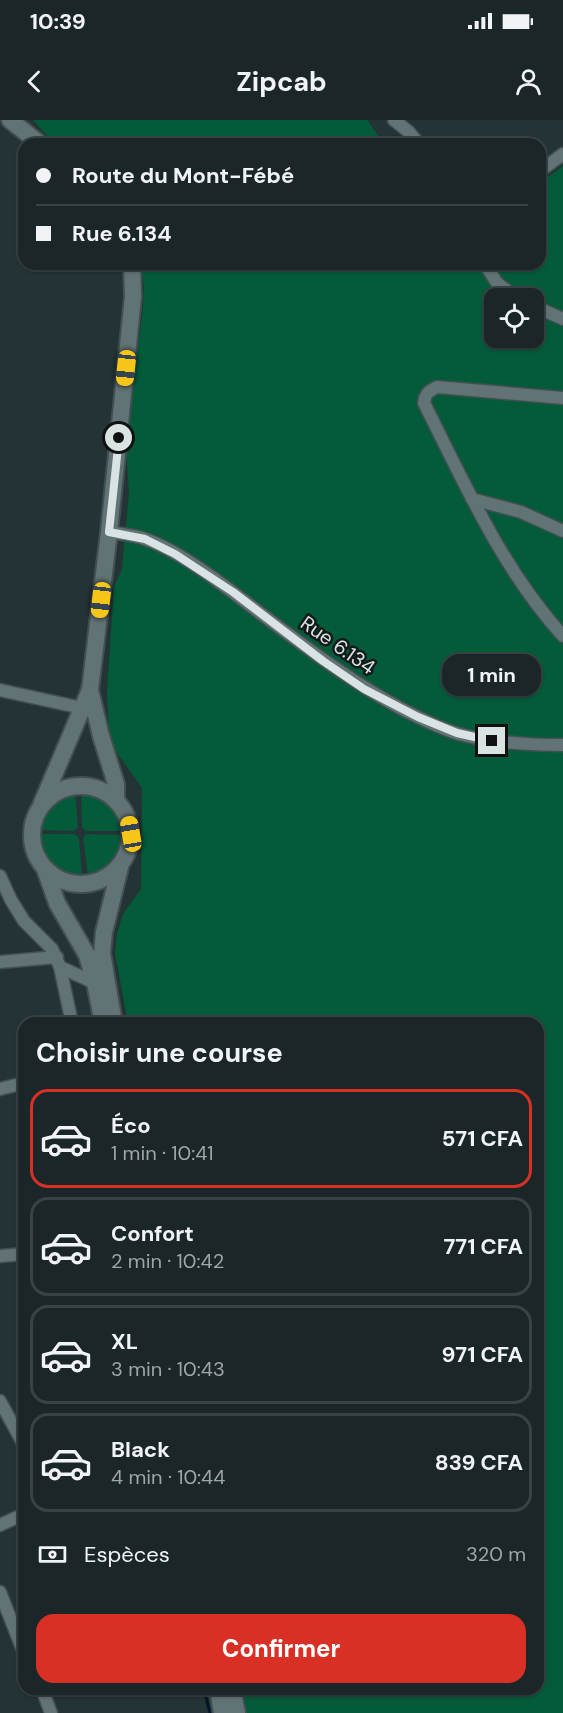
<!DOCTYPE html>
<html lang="fr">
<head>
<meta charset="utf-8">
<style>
	:root { --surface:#1b2628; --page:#242e30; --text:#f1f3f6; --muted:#a0a5a8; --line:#394345; --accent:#d93025 }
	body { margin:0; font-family:"DM Sans",sans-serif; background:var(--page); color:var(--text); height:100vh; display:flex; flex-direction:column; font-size:22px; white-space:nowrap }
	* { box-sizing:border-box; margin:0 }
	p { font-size:20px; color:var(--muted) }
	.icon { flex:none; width:33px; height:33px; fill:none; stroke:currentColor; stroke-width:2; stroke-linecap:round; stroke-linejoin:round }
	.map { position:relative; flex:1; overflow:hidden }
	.drawer { position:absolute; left:18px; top:897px; width:526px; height:678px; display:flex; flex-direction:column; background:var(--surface); border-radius:18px; box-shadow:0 2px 4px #0004,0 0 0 2px var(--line) }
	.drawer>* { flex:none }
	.banner { position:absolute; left:18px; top:18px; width:528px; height:132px; border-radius:18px; box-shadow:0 2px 4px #0004,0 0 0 2px var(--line); display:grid; align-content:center; height:132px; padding:0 18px; background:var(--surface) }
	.fabs { position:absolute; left:484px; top:168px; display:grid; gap:12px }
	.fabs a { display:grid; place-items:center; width:60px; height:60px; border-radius:12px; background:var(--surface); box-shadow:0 2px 4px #0004,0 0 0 2px var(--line); font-size:30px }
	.end { position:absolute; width:27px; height:27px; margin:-14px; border:8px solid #d9e3e4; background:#111; box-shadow:0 0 0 3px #111 }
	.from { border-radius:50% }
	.bubble { position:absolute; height:42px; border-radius:18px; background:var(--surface); box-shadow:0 2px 4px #0004,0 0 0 2px var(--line); font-size:20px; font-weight:700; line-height:42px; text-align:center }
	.car { position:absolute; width:18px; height:36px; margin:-18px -9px; border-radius:8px; box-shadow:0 0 4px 2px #0007; background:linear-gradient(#f5c518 24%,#345 0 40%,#f5c518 0 76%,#345 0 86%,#f5c518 0) }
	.banner b { display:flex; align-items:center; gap:21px; height:57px; font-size:22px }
	.banner b+b { border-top:2px solid var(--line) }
	.banner i { width:15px; height:15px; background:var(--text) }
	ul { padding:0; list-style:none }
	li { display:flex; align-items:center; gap:18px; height:99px; margin:0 12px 9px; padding:0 6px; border:3px solid var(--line); border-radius:18px }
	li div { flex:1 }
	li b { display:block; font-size:22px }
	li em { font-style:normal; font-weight:700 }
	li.current { border-color:var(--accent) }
	li>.icon { width:54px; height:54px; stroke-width:1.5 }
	h2 { padding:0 18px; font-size:27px; line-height:72px }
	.pay { display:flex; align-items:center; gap:15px; height:66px; padding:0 18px; font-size:22px }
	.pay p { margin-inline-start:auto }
	.cta { display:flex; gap:12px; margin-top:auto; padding:12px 18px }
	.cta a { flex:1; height:69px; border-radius:18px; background:var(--accent); color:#fff; font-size:24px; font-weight:700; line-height:69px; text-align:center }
	.status { display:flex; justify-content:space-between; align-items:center; height:42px; padding:0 30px; background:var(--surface); direction:ltr }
	.status svg { height:16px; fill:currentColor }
	header { display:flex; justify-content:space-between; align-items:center; height:78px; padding:0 18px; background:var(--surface); font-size:27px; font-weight:700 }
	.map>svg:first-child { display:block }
	.green { fill:#035b3a; fill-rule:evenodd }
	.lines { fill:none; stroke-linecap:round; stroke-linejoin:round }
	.stream { stroke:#001629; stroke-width:3 }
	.minor-casing { stroke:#414f50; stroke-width:15 }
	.tertiary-casing { stroke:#414f50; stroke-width:20 }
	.minor { stroke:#617374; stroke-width:12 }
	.tertiary { stroke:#617374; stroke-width:16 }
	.route { stroke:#d9e3e4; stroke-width:8 }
	.labels { text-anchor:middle; stroke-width:5; stroke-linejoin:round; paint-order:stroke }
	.street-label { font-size:20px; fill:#d9e3e4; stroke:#131a1a }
</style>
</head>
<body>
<div class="status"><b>10:39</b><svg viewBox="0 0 49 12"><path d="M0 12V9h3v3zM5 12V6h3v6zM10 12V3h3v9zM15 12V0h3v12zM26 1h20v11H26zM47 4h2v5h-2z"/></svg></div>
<header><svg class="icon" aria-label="back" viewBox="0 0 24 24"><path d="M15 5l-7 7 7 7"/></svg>Zipcab<svg class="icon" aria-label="person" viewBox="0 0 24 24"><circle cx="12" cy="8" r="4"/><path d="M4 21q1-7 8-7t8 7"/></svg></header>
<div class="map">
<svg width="563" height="1593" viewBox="0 0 563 1593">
	<rect width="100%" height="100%" fill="#243335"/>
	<g class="green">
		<path d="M 33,0 L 367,0 L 384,24 L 54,24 Z"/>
		<path d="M 563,46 L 563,1593 L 245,1593 L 241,1569 L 538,1569 L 538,903 L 128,903 L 115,834 L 117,813 L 123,794 L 141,769 L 142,668 L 115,630 L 109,613 L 107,571 L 114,466 L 122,449 L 129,373 L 125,315 L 129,272 L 136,245 L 143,187 L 144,165 L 140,144 L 540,144 L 540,63 ZM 495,178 L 534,178 L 534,218 L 495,218 Z"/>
		<path d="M 75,673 L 78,707 L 74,711 L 40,710 C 43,690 56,679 75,673 Z"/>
		<path d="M 81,673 C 103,673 120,689 123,711 L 86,711 L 82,707 Z"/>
		<path d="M 40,714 L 74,714 L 79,718 L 82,755 C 59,755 39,737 40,714 Z"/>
		<path d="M 86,714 L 123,715 C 123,736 107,749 88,755 L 83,718 Z"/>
	</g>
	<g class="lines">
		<path class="stream" d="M 204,1569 L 210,1593"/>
		<g class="minor-casing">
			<g id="minor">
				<path d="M 394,0 L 409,12 L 419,24"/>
				<path d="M 540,51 L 563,34"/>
				<path d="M 485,144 L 497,163 L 517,178"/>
				<path d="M 534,186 L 563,199"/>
				<path d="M 563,278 L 437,267 C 429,271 425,273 424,283 C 465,364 502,449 563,516"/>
				<path d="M 472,379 L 521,392 L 563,411"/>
				<path d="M 109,412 C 121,414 134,415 145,419 C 181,431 230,470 260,493 C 306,527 350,561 400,588 C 419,598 439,608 459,614 C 493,623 528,625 563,625"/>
				<path d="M 0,570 L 82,588"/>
				<path d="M 0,756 L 11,780 L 24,801 L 52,829 L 60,847 L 95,863"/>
				<path d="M 0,842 L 57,837"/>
				<path d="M 60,847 L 72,903"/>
				<path d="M 0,969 L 24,963"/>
				<path d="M 0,1136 L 24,1134"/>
				<path d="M 0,1281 L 24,1325"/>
				<path d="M 0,1405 L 24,1394"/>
				<path d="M 0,1472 L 24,1533"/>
				<path d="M 42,1569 L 51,1593"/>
			</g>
		</g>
		<g class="tertiary-casing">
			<g id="tertiary">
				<path d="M 10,0 L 40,24"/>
				<circle cx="81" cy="715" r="49"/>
				<path d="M 116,681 L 116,664 L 101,616 L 90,570 L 109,412 L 133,177 L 132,144"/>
				<path d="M 42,683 L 90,570"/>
				<path d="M 45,749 L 57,783 L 87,835 L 95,863 L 103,903"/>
				<path d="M 114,903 L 102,833 L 104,812 L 120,747"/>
				<path d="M 218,1569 L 222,1593"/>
				<path d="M 232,1569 L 237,1593"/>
			</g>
		</g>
		<use href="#minor" class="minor"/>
		<use href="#tertiary" class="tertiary"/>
	</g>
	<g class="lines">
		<path class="route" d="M 119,318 L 109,412 L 145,419 L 175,434 L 233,472 L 323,541 L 364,569 L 418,597 L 457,613 L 492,621"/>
	</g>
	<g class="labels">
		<g class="street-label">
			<text transform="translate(338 525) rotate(35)" y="7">Rue 6.134</text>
		</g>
	</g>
</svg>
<div class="fabs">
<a><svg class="icon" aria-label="locate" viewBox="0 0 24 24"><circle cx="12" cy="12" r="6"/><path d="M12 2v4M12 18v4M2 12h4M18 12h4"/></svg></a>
</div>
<i class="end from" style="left:119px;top:318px"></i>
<i class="end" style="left:492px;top:621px"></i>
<div class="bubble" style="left:442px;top:534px;width:99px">1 min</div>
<i class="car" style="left:126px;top:248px;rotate:186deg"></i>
<i class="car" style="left:101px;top:480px;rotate:187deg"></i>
<i class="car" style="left:131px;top:714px;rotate:350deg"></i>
<div class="banner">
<b><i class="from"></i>Route du Mont-Fébé</b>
<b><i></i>Rue 6.134</b>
</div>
<section class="drawer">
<h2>Choisir une course</h2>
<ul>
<li class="current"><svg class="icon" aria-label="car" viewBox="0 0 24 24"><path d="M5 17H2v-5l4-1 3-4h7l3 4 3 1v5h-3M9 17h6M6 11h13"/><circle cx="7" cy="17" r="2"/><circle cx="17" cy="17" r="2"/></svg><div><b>Éco</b><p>1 min · 10:41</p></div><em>571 CFA</em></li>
<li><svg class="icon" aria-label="car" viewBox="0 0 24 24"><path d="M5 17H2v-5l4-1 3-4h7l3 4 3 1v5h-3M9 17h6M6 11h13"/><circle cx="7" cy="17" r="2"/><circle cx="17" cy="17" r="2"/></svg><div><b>Confort</b><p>2 min · 10:42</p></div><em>771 CFA</em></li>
<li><svg class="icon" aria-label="car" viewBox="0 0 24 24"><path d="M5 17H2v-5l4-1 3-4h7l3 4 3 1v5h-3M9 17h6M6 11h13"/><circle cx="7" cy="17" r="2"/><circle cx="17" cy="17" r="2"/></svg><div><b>XL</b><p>3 min · 10:43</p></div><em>971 CFA</em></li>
<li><svg class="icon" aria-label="car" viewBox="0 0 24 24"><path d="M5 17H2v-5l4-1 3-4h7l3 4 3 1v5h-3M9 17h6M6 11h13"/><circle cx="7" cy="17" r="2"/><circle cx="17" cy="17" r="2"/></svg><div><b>Black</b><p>4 min · 10:44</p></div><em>839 CFA</em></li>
</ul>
<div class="pay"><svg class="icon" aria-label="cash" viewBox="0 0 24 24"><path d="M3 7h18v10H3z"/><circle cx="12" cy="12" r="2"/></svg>Espèces<p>320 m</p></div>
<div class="cta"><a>Confirmer</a></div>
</section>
</div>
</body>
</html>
